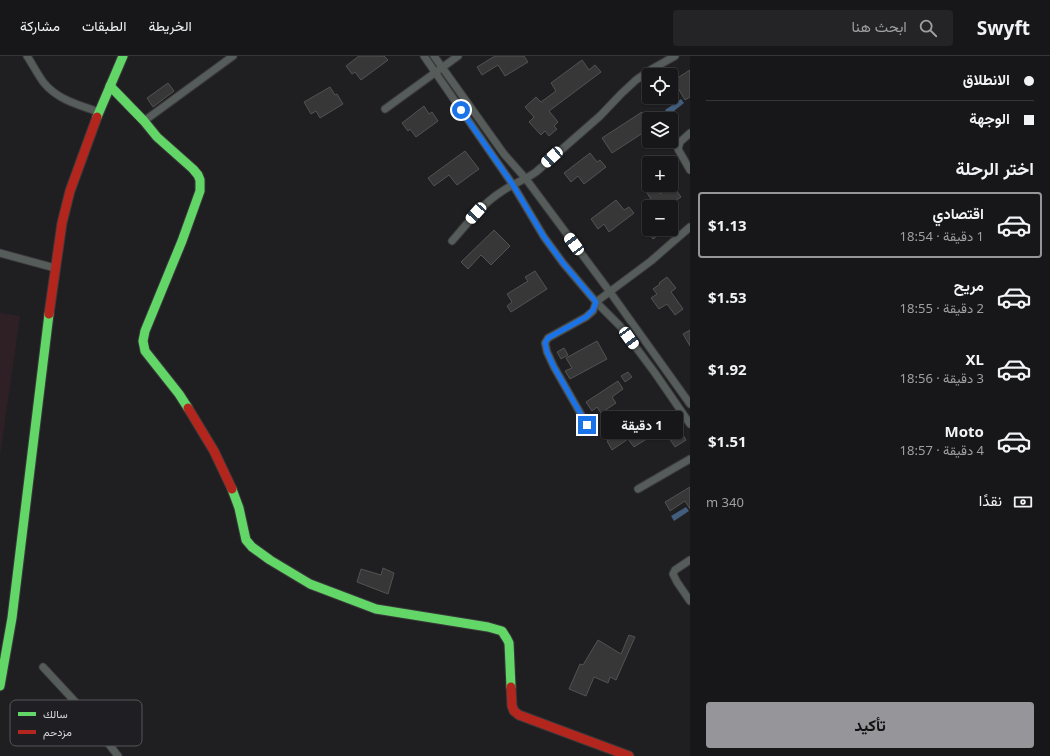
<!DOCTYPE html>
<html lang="ar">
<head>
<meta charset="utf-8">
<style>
	:root { --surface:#17171a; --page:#242427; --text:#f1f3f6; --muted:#9e9fa2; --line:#363639; --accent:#96969a }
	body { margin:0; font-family:"Noto Sans",Vazirmatn,sans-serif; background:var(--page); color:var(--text); direction:rtl; height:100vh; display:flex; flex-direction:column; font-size:15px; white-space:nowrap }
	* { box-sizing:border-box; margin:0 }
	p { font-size:13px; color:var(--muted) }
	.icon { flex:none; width:22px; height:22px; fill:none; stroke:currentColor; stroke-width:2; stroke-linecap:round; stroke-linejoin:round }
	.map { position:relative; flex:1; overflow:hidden; direction:ltr }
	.drawer { display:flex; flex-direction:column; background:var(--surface); width:360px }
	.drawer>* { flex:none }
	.banner { display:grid; align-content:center; height:88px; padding:0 16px; background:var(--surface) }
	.tools { position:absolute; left:642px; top:12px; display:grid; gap:8px }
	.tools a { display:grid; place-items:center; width:36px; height:36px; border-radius:4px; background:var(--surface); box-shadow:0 1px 3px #0004,0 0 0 1px var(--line); font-size:20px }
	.end { position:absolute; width:18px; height:18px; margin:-9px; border:5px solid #1a73e8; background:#fff; box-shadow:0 0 0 2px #fff }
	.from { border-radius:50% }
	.bubble { position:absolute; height:28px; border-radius:4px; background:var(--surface); box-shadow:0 1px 3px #0004,0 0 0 1px var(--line); font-size:13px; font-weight:700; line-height:28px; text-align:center; direction:rtl }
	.car { position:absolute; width:12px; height:24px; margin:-12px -6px; border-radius:5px; box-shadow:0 0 3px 1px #0007; background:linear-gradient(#fff 24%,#345 0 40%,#fff 0 76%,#345 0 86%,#fff 0) }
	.banner b { display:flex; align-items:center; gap:14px; height:38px; font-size:15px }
	.banner b+b { border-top:1px solid var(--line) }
	.banner i { width:10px; height:10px; background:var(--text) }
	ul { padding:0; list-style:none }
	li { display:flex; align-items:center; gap:12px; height:66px; margin:0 8px 6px; padding:0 8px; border:2px solid transparent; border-radius:4px }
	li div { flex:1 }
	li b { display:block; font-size:15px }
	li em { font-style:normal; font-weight:700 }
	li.current { border-color:var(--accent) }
	li>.icon { width:36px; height:36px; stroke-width:1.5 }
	h2 { padding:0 16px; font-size:18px; line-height:48px }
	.pay { display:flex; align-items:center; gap:10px; height:44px; padding:0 16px; font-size:15px }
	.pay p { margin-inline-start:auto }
	.action { display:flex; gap:8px; margin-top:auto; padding:8px 16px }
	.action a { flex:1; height:46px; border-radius:4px; background:var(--accent); color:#111; font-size:16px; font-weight:700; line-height:46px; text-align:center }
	header { display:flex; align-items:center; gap:24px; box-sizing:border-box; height:56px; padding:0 20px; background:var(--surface); border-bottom:1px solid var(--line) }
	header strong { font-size:19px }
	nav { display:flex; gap:22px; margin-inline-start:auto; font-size:14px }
	.search { width:280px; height:36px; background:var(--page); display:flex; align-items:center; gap:10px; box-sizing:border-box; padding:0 14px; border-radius:4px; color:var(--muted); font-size:15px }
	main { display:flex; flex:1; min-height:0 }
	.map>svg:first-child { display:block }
	.education { fill:#2f2026 }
	.water { fill:#435d7c }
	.building { fill:#383738; stroke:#535252 }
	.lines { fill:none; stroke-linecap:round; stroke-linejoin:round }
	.street-casing { stroke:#39393b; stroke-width:9 }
	.fast-casing { stroke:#39393b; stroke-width:11 }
	.jam-casing { stroke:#39393b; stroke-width:11 }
	.street { stroke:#555c5a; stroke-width:7 }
	.fast { stroke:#63d668; stroke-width:9 }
	.jam { stroke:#b3261e; stroke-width:9 }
	.route { stroke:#1a73e8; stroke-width:5 }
	.key { fill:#1e1e23; stroke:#55555a; stroke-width:1 }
	.key-label { font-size:11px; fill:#d6d6da }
</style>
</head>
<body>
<header>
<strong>Swyft</strong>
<div class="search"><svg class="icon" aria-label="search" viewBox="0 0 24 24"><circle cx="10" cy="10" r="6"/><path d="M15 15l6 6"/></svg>ابحث هنا</div>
<nav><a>الخريطة</a><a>الطبقات</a><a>مشاركة</a></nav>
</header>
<main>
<section class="drawer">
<div class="banner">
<b><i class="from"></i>الانطلاق</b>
<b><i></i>الوجهة</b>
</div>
<h2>اختر الرحلة</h2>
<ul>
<li class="current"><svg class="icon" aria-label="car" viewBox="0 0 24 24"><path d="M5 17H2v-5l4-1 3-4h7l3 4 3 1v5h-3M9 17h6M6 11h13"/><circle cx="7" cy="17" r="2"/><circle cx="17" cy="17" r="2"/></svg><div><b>اقتصادي</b><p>1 دقيقة · 18:54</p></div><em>$1.13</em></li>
<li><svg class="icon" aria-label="car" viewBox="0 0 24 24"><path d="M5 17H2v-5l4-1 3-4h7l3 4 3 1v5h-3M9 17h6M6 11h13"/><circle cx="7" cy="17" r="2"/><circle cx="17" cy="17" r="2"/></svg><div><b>مريح</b><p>2 دقيقة · 18:55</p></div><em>$1.53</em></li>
<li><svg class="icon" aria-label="car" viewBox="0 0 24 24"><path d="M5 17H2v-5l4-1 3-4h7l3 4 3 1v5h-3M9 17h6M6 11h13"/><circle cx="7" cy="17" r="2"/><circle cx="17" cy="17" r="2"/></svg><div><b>XL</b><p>3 دقيقة · 18:56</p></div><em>$1.92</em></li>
<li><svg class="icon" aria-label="car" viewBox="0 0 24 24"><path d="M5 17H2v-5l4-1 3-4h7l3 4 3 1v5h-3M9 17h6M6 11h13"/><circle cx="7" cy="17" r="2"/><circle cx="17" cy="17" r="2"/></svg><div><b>Moto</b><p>4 دقيقة · 18:57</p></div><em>$1.51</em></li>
</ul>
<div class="pay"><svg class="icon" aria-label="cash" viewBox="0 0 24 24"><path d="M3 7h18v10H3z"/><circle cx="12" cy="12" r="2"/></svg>نقدًا<p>340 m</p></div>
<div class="action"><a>تأكيد</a></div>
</section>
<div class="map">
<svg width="690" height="700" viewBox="0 0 690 700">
	<rect width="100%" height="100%" fill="#1f1f22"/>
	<path class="education" d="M 0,257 L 20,260 L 0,399 Z"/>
	<g class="water">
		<path d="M 681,43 L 684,47 L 669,59 L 665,54 Z"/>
		<path d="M 686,451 L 689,455 L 674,465 L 671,460 Z"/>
	</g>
	<g class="building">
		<path d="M 359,0 L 384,0 L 388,4 L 361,24 L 355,16 L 352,18 L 346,10 Z"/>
		<path d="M 495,0 L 524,0 L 528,6 L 505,20 L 498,9 L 482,19 L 477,11 Z"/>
		<path d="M 582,4 L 589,14 L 595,9 L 601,16 L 549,55 L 558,66 L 554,70 L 557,73 L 549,80 L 545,75 L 541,79 L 529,66 L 534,61 L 525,51 L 536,41 L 541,46 L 556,35 L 551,27 Z"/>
		<path d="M 690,14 L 690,41 L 685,44 L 678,32 L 671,37 L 671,26 Z"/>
		<path d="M 168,27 L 174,35 L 153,51 L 147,42 Z"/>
		<path d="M 330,31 L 335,39 L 337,38 L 343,48 L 320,62 L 316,55 L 311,58 L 304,46 Z"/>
		<path d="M 424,50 L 429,58 L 432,56 L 438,65 L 416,81 L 410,73 L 408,75 L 402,67 Z"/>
		<path d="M 642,56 L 649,67 L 649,73 L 612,97 L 602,82 Z"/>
		<path d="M 465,95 L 479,113 L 457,129 L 449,119 L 434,130 L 428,122 Z"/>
		<path d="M 590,97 L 597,106 L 600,104 L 606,111 L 584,128 L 578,120 L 571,126 L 564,117 Z"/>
		<path d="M 673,130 L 681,141 L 666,151 L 656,151 L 647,137 L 656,131 L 660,138 Z"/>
		<path d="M 616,144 L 624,154 L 629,151 L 634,157 L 609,176 L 604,168 L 598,173 L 591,163 Z"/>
		<path d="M 645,173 L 656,173 L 660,178 L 653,183 Z"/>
		<path d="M 494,174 L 510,190 L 491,209 L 481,199 L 468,213 L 461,206 Z"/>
		<path d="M 535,215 L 547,233 L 511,256 L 507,250 L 512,246 L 507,238 L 528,225 L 525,221 Z"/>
		<path d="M 667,221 L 676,232 L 671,236 L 683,253 L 675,259 L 667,248 L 659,253 L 651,242 L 657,238 L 653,233 L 660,228 L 659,227 Z"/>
		<path d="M 690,274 L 690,290 L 683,278 Z"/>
		<path d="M 597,285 L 607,303 L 570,323 L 565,315 L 572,312 L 566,302 Z"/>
		<path d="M 564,292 L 568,299 L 561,303 L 557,296 Z"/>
		<path d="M 628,316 L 632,321 L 625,326 L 621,320 Z"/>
		<path d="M 618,325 L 623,333 L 612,341 L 616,347 L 601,357 L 597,351 L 592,355 L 586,346 Z"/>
		<path d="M 648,359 L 653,365 L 650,367 L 656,377 L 634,391 L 628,383 L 612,394 L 607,385 Z"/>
		<path d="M 680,374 L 686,384 L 675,391 L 669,382 Z"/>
		<path d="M 690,431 L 690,453 L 685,445 L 670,455 L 665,446 Z"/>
		<path d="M 383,512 L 394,517 L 388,538 L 357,526 L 361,513 L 381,519 Z"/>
		<path d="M 629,579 L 635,581 L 616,624 L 610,621 L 608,627 L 594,621 L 586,640 L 569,633 L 580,608 L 583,609 L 598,584 L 621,598 Z"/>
	</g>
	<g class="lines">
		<g class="street-casing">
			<g id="street">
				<path d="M 27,0 C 33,9 38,19 44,27 C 58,44 79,49 99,56"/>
				<path d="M 424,0 L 513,129 L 544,181 L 563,207 L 596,246 L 620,270 L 655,317 L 690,368"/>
				<path d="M 434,0 L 504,98 L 526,123 L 610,236 L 690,348"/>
				<path d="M 385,53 L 458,0"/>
				<path d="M 144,65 L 233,0"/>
				<path d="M 690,77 L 680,86 L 678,93 L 690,114"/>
				<path d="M 452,185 C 467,168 482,148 501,136 C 512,128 525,124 536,116 L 600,60 L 621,38 L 636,24 L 652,13 L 675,0"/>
				<path d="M 0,197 L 55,212"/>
				<path d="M 587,369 L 554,311 L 547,296 L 545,287 L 548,282 L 586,261 L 593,255 L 596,246 L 651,205 L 690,171"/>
				<path d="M 638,433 L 690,403"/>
				<path d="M 690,504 L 675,514 L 673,518 L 677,526 L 690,545"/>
				<path d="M 43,611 L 81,652 L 118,700"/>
			</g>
		</g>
		<g class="fast-casing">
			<g id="fast">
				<path d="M 110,30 L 144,65 L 157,81 L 193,113 L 198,119 L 200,124 L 200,135 L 182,185 L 145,275 L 143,285 L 145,295 L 179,338 L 188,352"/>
				<path d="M 97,61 L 123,0"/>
				<path d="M 232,433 L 239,452 L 246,484 L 252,491 L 270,504 L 310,528 L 376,553 L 488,571 L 502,575 L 507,583 L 509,587 L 511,631"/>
				<path d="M 0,630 L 12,562 L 49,258"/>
			</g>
		</g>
		<g class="jam-casing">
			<g id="jam">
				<path d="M 49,258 L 62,167 L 70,135 L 97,61"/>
				<path d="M 188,352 L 214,395 L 232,433"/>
				<path d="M 511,631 L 512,650 L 514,655 L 519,659 L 629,700"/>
			</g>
		</g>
		<use href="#street" class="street"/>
		<use href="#fast" class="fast"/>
		<use href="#jam" class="jam"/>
	</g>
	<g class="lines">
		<path class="route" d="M 461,54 L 513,129 L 544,181 L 563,207 L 596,246 L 593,254 L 586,261 L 548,282 L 545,287 L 547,296 L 554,311 L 587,369"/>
	</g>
	<rect x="10" y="644" width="132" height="46" rx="6" class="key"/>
	<rect x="18" y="656" width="18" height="4" fill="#63d668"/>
	<rect x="18" y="674" width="18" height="4" fill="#b3261e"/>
	<g class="key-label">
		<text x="43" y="662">سالك</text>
		<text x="43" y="680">مزدحم</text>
	</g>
</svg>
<div class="tools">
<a><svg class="icon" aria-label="locate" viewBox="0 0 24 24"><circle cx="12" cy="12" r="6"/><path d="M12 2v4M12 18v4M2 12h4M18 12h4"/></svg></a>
<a><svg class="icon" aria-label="layers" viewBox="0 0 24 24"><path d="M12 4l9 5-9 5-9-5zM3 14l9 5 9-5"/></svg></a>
<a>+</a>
<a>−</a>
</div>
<i class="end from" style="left:461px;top:54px"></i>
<i class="end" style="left:587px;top:369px"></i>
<div class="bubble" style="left:601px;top:355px;width:82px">1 دقيقة</div>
<i class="car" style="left:552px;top:101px;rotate:228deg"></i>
<i class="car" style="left:476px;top:157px;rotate:222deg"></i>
<i class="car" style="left:574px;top:188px;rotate:323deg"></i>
<i class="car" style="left:629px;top:282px;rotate:144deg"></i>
</div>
</main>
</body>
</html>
